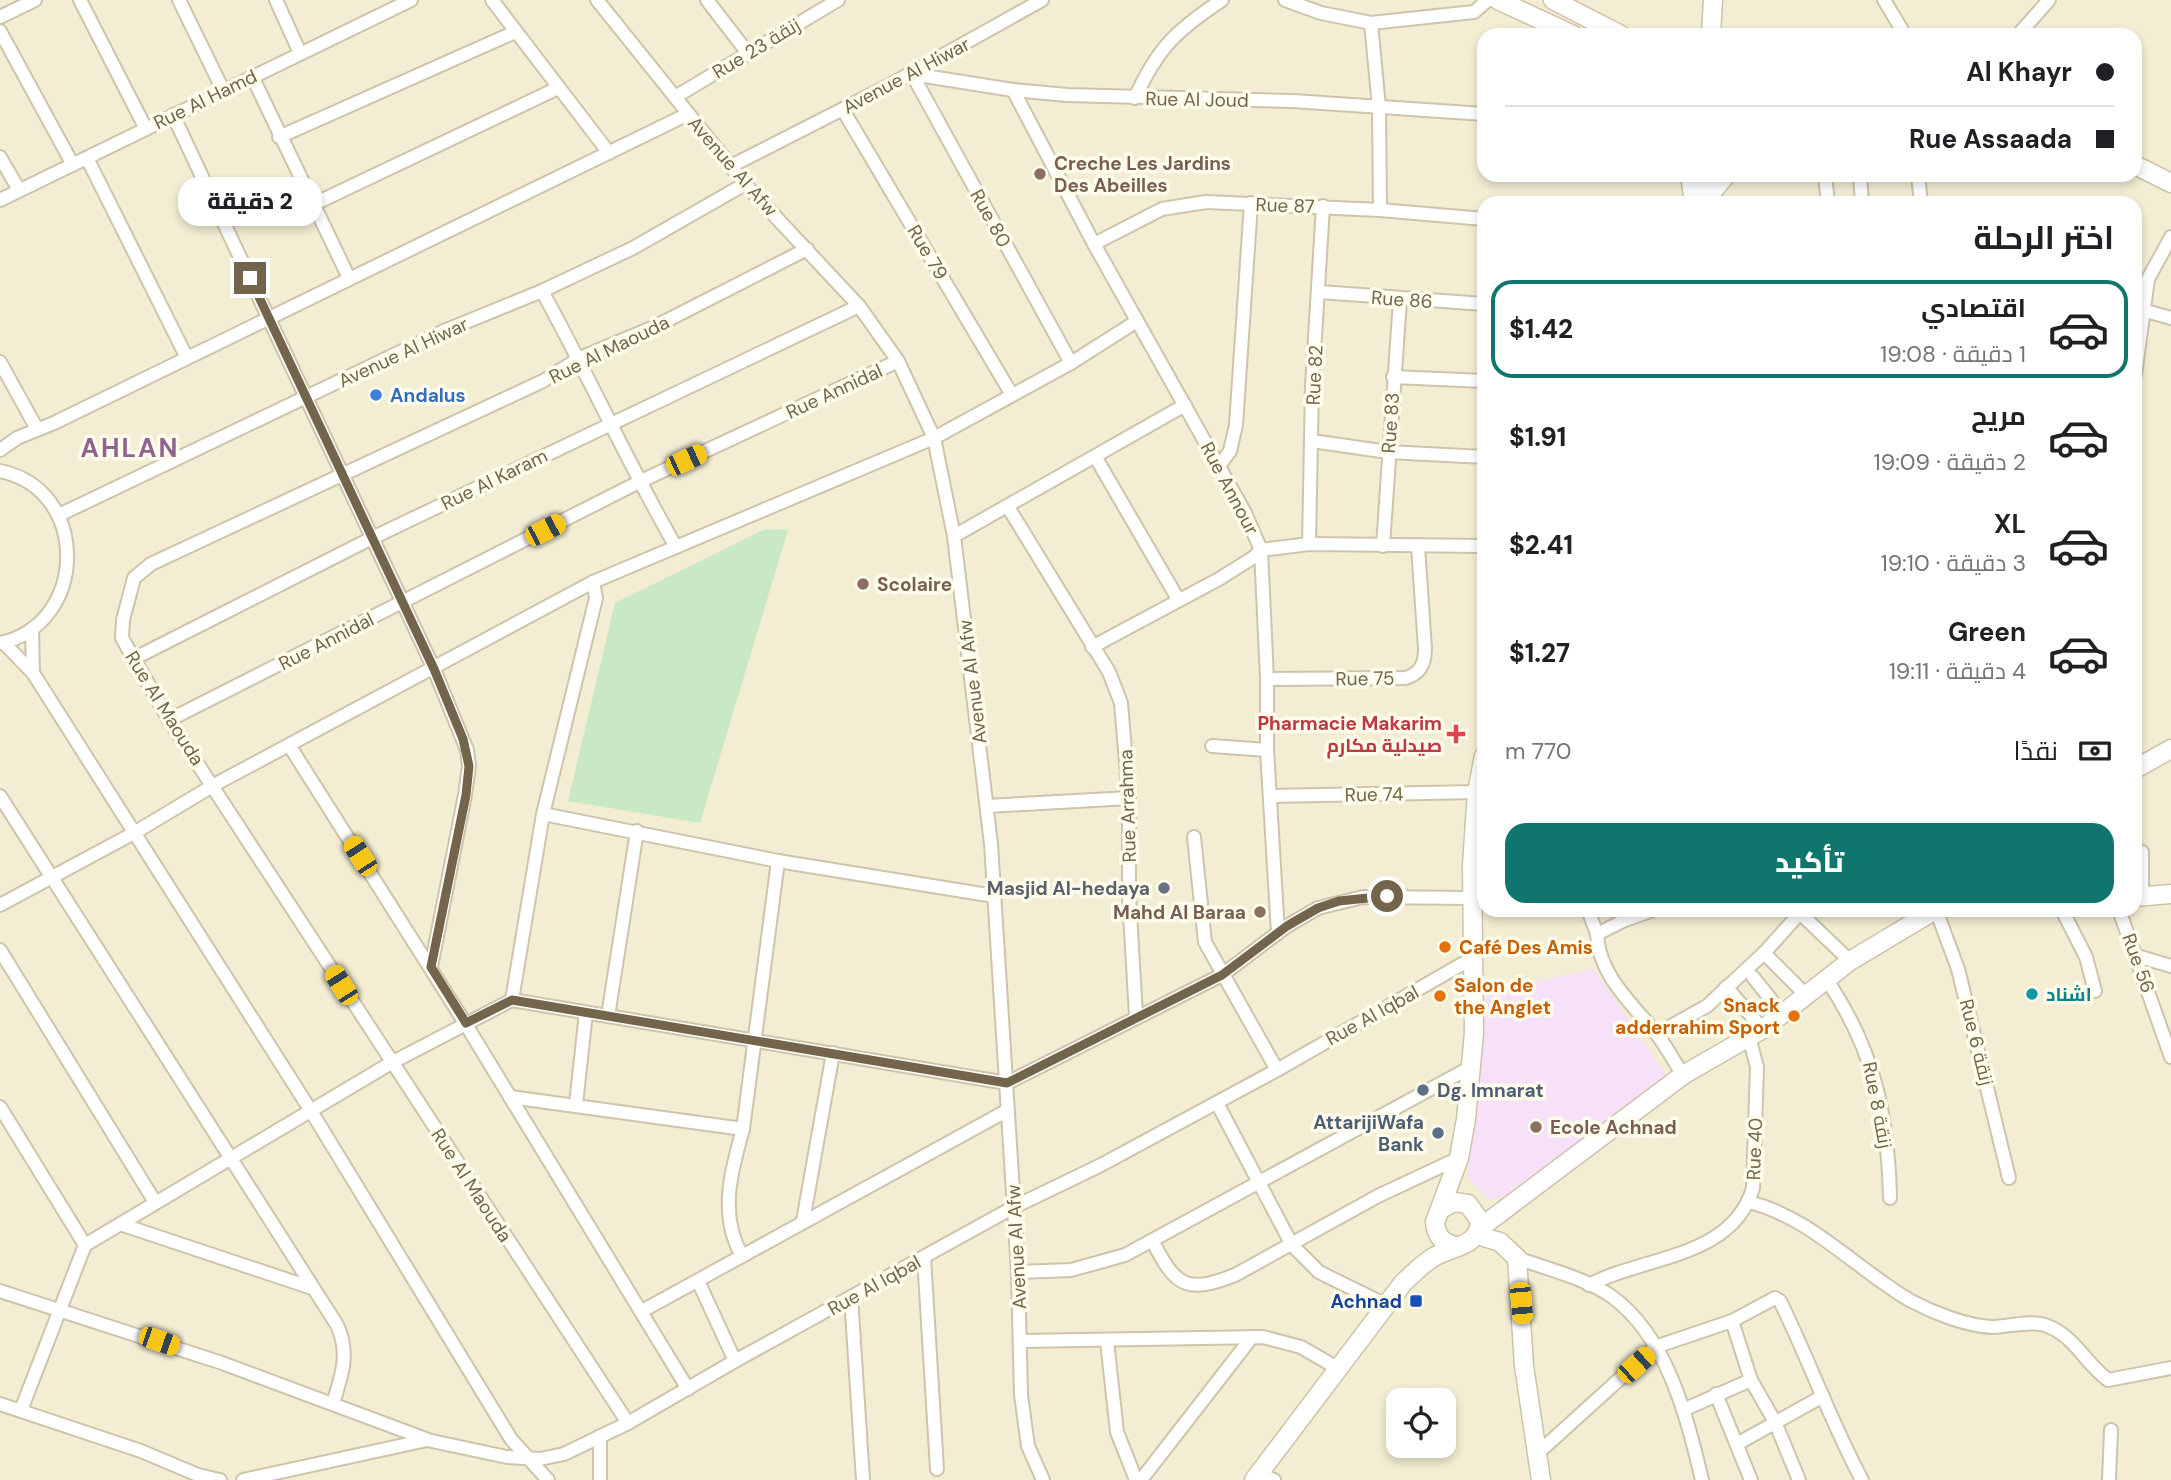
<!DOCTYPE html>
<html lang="ar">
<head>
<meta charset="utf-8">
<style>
	:root { --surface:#fff; --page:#f6f6f6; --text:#202124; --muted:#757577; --line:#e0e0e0; --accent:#0f766e }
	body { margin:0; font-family:"DM Sans",Cairo,sans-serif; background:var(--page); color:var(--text); direction:rtl; height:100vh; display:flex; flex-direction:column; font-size:26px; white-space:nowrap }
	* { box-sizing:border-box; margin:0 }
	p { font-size:23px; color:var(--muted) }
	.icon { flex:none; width:38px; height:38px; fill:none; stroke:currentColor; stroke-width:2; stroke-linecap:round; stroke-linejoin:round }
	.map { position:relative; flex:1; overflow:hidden; direction:ltr }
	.panel { position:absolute; left:1477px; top:196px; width:665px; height:721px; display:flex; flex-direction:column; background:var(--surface); border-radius:21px; box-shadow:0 4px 10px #0003; direction:rtl }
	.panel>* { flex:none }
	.hud { position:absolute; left:1477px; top:28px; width:665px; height:154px; border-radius:21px; box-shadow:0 4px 10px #0003; direction:rtl; display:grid; align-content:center; height:154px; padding:0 28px; background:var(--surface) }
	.controls { position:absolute; left:1386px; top:1388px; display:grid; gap:14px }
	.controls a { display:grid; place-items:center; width:70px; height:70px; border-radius:14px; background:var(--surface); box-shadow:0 4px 10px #0003; font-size:35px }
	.end { position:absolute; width:32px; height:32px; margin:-16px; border:9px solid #73654b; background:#fff; box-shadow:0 0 0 4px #fff }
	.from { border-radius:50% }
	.bubble { position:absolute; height:49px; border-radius:21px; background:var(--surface); box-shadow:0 4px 10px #0003; font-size:23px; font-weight:800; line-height:49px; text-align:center; direction:rtl }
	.car { position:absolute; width:21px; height:42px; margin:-21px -10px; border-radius:9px; box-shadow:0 0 5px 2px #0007; background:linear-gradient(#f5c518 24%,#345 0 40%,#f5c518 0 76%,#345 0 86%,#f5c518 0) }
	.hud b { display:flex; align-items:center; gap:24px; height:66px; font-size:26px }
	.hud b+b { border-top:2px solid var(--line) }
	.hud i { width:18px; height:18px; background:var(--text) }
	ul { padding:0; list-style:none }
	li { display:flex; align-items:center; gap:21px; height:98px; margin:0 14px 10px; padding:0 14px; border:4px solid transparent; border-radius:21px }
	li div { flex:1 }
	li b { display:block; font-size:26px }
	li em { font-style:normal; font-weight:800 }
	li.active { border-color:var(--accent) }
	li>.icon { width:63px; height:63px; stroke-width:1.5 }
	h2 { padding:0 28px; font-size:32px; line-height:84px }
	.pay { display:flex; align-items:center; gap:18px; height:77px; padding:0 28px; font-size:26px }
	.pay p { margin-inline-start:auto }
	.button { display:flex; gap:14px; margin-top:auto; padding:14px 28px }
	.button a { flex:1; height:80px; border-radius:21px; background:var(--accent); color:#fff; font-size:28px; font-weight:800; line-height:80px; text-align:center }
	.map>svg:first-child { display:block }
	.residential { fill:#f3edd3; fill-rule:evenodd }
	.education { fill:#f6e1f8 }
	.green { fill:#c8e9c4 }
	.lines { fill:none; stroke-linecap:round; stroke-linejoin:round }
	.street-casing { stroke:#cdc4ab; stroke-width:16 }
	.secondary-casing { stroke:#cdc3a7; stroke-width:21 }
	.street { stroke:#fff; stroke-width:12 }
	.secondary { stroke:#fff; stroke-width:18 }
	.route { stroke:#73654b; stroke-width:9 }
	.education-dot { fill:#8d6e63; stroke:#fefceb; stroke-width:2.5 }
	.shop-dot { fill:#3f7fe0; stroke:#fefceb; stroke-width:2.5 }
	.health-dot { fill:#e0444e; stroke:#fefceb; stroke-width:2.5 }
	.worship-dot { fill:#6b7280; stroke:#fefceb; stroke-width:2.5 }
	.food-dot { fill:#e8710a; stroke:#fefceb; stroke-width:2.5 }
	.culture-dot { fill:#0f9aa8; stroke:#fefceb; stroke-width:2.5 }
	.service-dot { fill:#5c6f8a; stroke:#fefceb; stroke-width:2.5 }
	.transit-dot { fill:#1a4fb4; stroke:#fefceb; stroke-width:2.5 }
	.labels { text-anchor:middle; stroke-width:7; stroke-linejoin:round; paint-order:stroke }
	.street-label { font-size:19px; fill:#73654b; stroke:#fefceb }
	.education-label { font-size:19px; font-weight:bold; fill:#785e54; stroke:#fefceb; text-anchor:start }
	.shop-label { font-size:19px; font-weight:bold; fill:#366cbe; stroke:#fefceb; text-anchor:start }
	.health-label { font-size:19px; font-weight:bold; fill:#be3a42; stroke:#fefceb; text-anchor:end }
	.worship-label { font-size:19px; font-weight:bold; fill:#5b616d; stroke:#fefceb; text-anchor:end }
	.food-label { font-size:19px; font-weight:bold; fill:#c56008; stroke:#fefceb; text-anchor:start }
	.culture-label { font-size:19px; font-weight:bold; fill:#0d838f; stroke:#fefceb; text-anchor:start }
	.service-label { font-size:19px; font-weight:bold; fill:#4e5e75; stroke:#fefceb; text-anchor:start }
	.transit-label { font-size:19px; font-weight:bold; fill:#164399; stroke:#fefceb; text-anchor:end }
	.district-label { font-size:26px; font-weight:bold; letter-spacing:2px; fill:#8e6390; stroke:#fefceb }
</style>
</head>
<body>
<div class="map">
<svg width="2171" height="1480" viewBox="0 0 2171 1480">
	<rect width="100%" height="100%" fill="#fbf9e5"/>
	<path class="residential" d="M 0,0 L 2171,0 L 2171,1480 L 0,1480 ZM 1484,35 L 2135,35 L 2135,175 L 1484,175 ZM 1484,203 L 2135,203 L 2135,910 L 1484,910 ZM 1398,1400 L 1444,1400 L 1444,1446 L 1398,1446 Z"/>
	<path class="education" d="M 1594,969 L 1667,1076 L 1506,1196 L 1489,1200 L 1467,1177 L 1486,992 Z"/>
	<path class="green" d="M 781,529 L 788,530 L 700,823 L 568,801 L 615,603 L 763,530 Z"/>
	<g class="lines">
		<g class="street-casing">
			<g id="street">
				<path d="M 80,0 L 146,129"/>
				<path d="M 179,0 L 223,90"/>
				<path d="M 276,0 L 300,53"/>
				<path d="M 492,0 L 609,153"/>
				<path d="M 597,0 L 745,184 L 859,306 L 898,361 L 934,438 L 954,536 L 991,844 L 1018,1272 L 1021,1395 L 1028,1446 L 1043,1480"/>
				<path d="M 707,0 L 747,52"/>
				<path d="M 1285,0 L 1321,13 L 1371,23 L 1474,12 L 1488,0"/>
				<path d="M 1884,0 L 1905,35"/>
				<path d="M 0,17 L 35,0"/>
				<path d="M 1371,23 L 1379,107 L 1380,210"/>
				<path d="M 0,31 L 73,165"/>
				<path d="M 2018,35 L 2049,0"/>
				<path d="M 912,74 L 1013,90 L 1067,95 L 1293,101 L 1484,114"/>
				<path d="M 912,74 L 1071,363"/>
				<path d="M 252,76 L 349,278"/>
				<path d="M 1013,90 L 1094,244 L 1245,513 L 1261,550 L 1267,679 L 1267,750 L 1278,933"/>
				<path d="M 675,97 L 838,0"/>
				<path d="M 1135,98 C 1158,47 1177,30 1222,0"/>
				<path d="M 843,110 L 1012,395"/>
				<path d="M 173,115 L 434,669 L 467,750 L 469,766 L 465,795 L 431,967"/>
				<path d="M 279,137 L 515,32"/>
				<path d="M 0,157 L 19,190"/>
				<path d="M 87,158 L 186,356"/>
				<path d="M 731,166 L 886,87 L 1042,0"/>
				<path d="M 1825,175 L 1828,203"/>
				<path d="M 1860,175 L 1862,203"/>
				<path d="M 1918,175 L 1921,203"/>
				<path d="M 0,200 L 411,0"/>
				<path d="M 312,205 L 558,88"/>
				<path d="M 1094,244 L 1162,209 L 1206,202 L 1380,210 L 1484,219"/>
				<path d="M 542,291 C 589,376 628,464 676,547"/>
				<path d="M 1320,292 L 1484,304"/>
				<path d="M 2135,308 L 2171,318"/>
				<path d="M 0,362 L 37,429"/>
				<path d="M 2135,375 L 2148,279 L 2171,237"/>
				<path d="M 1393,377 L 1484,381"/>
				<path d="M 1312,441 L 1388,452 L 1484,457"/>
				<path d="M 0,450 L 17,438 L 54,423 L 688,114"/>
				<path d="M 1096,458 L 1178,599"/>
				<path d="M 1219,466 L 1230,451 L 1236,425 L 1251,203"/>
				<path d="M 0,471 C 90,489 89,624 0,643"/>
				<path d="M 1008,507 L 1109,672 L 1121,703 L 1129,798 L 1129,896 L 1136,1016"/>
				<path d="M 59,515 L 444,331 L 542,291 L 633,248 L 745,184"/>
				<path d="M 954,536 L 1185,405"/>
				<path d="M 1309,544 L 1312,386 L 1323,206"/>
				<path d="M 1383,546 L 1400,300"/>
				<path d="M 32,629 L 33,673"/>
				<path d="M 4,643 L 33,673 L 311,1111 L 511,1439 L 548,1480"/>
				<path d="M 1092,647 L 1219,579 L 1254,557 L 1261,550 L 1309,544 L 1484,546"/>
				<path d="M 133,659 L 372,538 L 859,306"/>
				<path d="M 1267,679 L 1405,678 C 1420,674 1425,664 1425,649 L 1418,546"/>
				<path d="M 169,720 L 639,482 L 898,361"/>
				<path d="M 289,745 L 465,1023 L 688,1389"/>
				<path d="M 1212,746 L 1267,750"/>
				<path d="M 0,796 L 337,1325 C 350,1353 342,1375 333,1403"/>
				<path d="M 1270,796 L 1477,792"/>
				<path d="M 987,806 L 1129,798"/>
				<path d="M 543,814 L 778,861 L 994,896"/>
				<path d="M 1194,837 L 1205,942 L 1277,1070"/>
				<path d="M 2142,896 L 2142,852"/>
				<path d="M 0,905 L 134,833 L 214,785 L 593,582 L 934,438 L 1071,363 L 1137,321"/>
				<path d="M 1588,910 L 1597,934"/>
				<path d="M 1653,910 L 1625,920 L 1597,934 C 1598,974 1632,1004 1656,1033 C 1666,1046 1674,1061 1683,1075"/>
				<path d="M 1936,910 L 1958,969 L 2009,1178"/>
				<path d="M 2062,910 L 2086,957 L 2095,991"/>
				<path d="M 2119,910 L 2171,1057"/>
				<path d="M 0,950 L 155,1202"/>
				<path d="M 1764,953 L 1808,997"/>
				<path d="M 2137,956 L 2171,966"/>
				<path d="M 1753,977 L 1784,1016"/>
				<path d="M 1827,980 C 1874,1050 1888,1115 1890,1198"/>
				<path d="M 1726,987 L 1763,1029"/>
				<path d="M 512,1000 L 543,814 L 596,598 L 593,582"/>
				<path d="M 608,1016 L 637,831"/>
				<path d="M 1657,1034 L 1707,1006 L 1764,953 L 1800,913 L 1850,961"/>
				<path d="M 510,1097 L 743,1129 C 731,1171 719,1214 741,1254"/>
				<path d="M 1217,1103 L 1292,1245 L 1319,1272 L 1384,1304"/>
				<path d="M 576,1104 L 586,1013"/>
				<path d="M 0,1107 L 85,1245"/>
				<path d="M 743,1129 L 778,861"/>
				<path d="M 1749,1202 C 1812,1218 1856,1269 1911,1301 C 1934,1313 1967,1326 1992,1327 C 2008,1327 2029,1320 2045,1325 C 2074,1335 2085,1363 2108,1380 L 2171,1368"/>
				<path d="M 803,1221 L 833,1053"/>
				<path d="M 120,1224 L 312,1288"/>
				<path d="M 1153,1242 C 1176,1287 1187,1294 1235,1275 L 1378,1196 L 1459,1158"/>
				<path d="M 924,1257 L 937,1469"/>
				<path d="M 1517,1258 C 1547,1269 1585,1278 1611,1296 C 1667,1336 1687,1417 1702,1480"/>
				<path d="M 1018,1272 L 1071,1270 L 1125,1255 L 1471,1067"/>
				<path d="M 698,1281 L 735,1361"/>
				<path d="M 1589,1285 C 1643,1256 1732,1259 1753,1188 L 1757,1067 L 1749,1037"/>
				<path d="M 0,1291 L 222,1363 L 426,1439"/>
				<path d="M 851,1297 L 863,1480"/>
				<path d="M 642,1311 L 1008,1110"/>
				<path d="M 1732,1321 L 1751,1380 L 1775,1422 L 1799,1480"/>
				<path d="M 1020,1341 L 1263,1337 L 1301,1347 L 1339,1369"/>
				<path d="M 1107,1341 L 1117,1432 L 1136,1480"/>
				<path d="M 1716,1394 L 1751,1480"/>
				<path d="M 0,1404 L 141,1451 L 198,1475 L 220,1480"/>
				<path d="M 21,1410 L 85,1245 L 391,1063 L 512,1000 L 1007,1083 L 1222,975 L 1287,926 L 1318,908 L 1363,897 L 1472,898"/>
				<path d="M 1683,1410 L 1751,1380"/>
				<path d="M 628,1423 L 169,720 L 122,638 L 123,620 L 134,578 L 151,564 L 543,381 L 580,358 L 654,327 L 807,249"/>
				<path d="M 1737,1444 L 1823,1396"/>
				<path d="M 1539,1452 L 1655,1347 L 1732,1321 L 1775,1298 L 1780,1301 C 1809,1360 1831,1422 1862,1480"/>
				<path d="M 1259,1474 L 1274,1480"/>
				<path d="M 243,1480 L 427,1440 L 507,1457 L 540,1459 L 564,1454 L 628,1423 L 735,1361 L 1014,1207 L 1101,1165 L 1277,1070 L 1471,959"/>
				<path d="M 600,1480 L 600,1436"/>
				<path d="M 1141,1480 L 1252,1337"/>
				<path d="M 2109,1480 L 2111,1430"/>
			</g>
		</g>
		<g class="secondary-casing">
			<g id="secondary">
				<path d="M 1498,0 L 1573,35"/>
				<path d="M 1553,0 L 1621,35"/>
				<path d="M 1711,35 L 1713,0"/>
				<path d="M 2135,165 L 2171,183"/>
				<path d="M 1690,175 L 1694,203"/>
				<path d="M 1703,203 L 1726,175"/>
				<path d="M 1703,203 L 1706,175"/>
				<path d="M 2135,769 L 2171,749"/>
				<path d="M 2135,897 L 2171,894"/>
				<path d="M 1480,1228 L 1683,1075 L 1763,1029 L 1850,961 L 1935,910"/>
				<path d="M 1477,1235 L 1500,1242 L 1517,1258 L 1524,1366 L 1541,1480"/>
				<path d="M 1459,1246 C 1444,1245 1436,1237 1435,1222 L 1459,1158 L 1466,1119 L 1474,1033 L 1472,865 L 1477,792 L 1484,756"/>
				<path d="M 1254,1480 L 1403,1283 C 1413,1274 1423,1263 1434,1257 C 1452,1246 1479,1247 1480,1221 L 1468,1204 L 1454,1202 L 1441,1209"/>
			</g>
		</g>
		<use href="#street" class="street"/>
		<use href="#secondary" class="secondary"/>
	</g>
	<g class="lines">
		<path class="route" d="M 250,278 L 434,669 L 463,739 L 469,766 L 466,795 L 431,967 L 466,1023 L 512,1000 L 1007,1083 L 1222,975 L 1287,926 L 1318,908 L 1339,901 L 1387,896"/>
	</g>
	<g class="education-dot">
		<circle cx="1040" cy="174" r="7"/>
		<circle cx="863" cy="584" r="7"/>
		<circle cx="1260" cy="912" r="7"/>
		<circle cx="1536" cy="1127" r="7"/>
	</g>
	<circle class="shop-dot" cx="376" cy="395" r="7"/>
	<path class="health-dot" d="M1452.5 723.5h7v7h7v7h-7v7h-7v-7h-7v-7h7z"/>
	<circle class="worship-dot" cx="1164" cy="888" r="7"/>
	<g class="food-dot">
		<circle cx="1445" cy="947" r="7"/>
		<circle cx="1440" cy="996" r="7"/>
		<circle cx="1794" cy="1016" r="7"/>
	</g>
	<circle class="culture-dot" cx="2032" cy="994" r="7"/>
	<g class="service-dot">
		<circle cx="1423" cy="1090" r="7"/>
		<circle cx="1438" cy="1133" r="7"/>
	</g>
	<rect class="transit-dot" x="1409" y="1294" width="14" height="14" rx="3.5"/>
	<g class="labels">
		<g class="street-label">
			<text transform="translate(756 48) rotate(-31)" y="7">Rue 23 زنقة</text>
			<text transform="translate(906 75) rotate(-28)" y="7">Avenue Al Hiwar</text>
			<text transform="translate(205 99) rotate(-26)" y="7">Rue Al Hamd</text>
			<text transform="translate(1197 99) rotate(1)" y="7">Rue Al Joud</text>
			<text transform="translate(733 166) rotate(49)" y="7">Avenue Al Afw</text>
			<text transform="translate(1285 205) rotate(2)" y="7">Rue 87</text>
			<text transform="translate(991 218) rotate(61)" y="7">Rue 80</text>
			<text transform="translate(928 252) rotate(59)" y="7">Rue 79</text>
			<text transform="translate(1402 299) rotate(4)" y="7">Rue 86</text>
			<text transform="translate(609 349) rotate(-26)" y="7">Rue Al Maouda</text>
			<text transform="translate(403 352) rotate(-25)" y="7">Avenue Al Hiwar</text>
			<text transform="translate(1314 375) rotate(-87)" y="7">Rue 82</text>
			<text transform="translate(834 391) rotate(-25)" y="7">Rue Annidal</text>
			<text transform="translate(1390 423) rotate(-86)" y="7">Rue 83</text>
			<text transform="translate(494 479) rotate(-26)" y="7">Rue Al Karam</text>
			<text transform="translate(1230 488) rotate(62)" y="7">Rue Annour</text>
			<text transform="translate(326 641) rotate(-27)" y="7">Rue Annidal</text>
			<text transform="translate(1365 678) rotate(-1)" y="7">Rue 75</text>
			<text transform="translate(972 682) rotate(-97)" y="7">Avenue Al Afw</text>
			<text transform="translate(165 708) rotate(58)" y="7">Rue Al Maouda</text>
			<text transform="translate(1374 794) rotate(-1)" y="7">Rue 74</text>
			<text transform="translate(1127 806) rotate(-92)" y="7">Rue Arrahma</text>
			<text transform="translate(2139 963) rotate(70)" y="7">Rue 56</text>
			<text transform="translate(1372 1015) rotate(-29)" y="7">Rue Al Iqbal</text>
			<text transform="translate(1977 1042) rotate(76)" y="7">Rue 6 زنقة</text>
			<text transform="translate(1878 1105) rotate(79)" y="7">Rue 8 زنقة</text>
			<text transform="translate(1754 1149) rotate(-88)" y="7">Rue 40</text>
			<text transform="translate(472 1185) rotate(57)" y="7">Rue Al Maouda</text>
			<text transform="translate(1016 1247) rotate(-93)" y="7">Avenue Al Afw</text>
			<text transform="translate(874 1285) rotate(-29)" y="7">Rue Al Iqbal</text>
		</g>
		<g class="education-label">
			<text x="1054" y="170">Creche Les Jardins<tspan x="1054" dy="22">Des Abeilles</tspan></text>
			<text x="877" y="591">Scolaire</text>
			<text x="1246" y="919" text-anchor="end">Mahd Al Baraa</text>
			<text x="1550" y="1134">Ecole Achnad</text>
		</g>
		<g class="shop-label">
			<text x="390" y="402">Andalus</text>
		</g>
		<g class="health-label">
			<text x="1442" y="730">Pharmacie Makarim<tspan x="1442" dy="22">صيدلية مكارم</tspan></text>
		</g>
		<g class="worship-label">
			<text x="1150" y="895">Masjid Al-hedaya</text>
		</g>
		<g class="food-label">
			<text x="1459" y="954">Café Des Amis</text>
			<text x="1454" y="992">Salon de<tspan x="1454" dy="22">the Anglet</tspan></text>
			<text x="1780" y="1012" text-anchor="end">Snack<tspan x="1780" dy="22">adderrahim Sport</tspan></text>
		</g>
		<g class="culture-label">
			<text x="2046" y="1001">اشناد</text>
		</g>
		<g class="service-label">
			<text x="1437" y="1097">Dg. lmnarat</text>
			<text x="1424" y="1129" text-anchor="end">AttarijiWafa<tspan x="1424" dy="22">Bank</tspan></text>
		</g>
		<g class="transit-label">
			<text x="1402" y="1308">Achnad</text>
		</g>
		<g class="district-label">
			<text x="130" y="457">AHLAN</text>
		</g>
	</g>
</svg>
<div class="controls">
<a><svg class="icon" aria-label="locate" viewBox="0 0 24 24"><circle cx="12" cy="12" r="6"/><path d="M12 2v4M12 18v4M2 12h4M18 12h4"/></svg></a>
</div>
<i class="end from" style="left:1387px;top:896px"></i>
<i class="end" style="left:250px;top:278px"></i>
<div class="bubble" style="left:178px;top:177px;width:144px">2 دقيقة</div>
<i class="car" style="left:686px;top:460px;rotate:65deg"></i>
<i class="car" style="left:545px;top:530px;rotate:63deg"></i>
<i class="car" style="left:360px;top:856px;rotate:327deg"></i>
<i class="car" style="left:341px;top:985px;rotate:328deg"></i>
<i class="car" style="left:1521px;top:1303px;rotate:175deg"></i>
<i class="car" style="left:159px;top:1341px;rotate:109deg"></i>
<i class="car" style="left:1636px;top:1365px;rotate:48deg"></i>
<div class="hud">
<b><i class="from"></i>Al Khayr</b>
<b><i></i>Rue Assaada</b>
</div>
<section class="panel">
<h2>اختر الرحلة</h2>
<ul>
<li class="active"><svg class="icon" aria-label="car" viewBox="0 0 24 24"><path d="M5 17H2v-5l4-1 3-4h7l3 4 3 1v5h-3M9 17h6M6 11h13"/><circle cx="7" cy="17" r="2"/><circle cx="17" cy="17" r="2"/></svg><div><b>اقتصادي</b><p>1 دقيقة · 19:08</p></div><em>$1.42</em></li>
<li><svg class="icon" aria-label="car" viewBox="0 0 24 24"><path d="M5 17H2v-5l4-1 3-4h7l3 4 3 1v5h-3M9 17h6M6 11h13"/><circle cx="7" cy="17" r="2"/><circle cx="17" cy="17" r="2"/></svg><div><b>مريح</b><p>2 دقيقة · 19:09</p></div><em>$1.91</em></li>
<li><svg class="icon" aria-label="car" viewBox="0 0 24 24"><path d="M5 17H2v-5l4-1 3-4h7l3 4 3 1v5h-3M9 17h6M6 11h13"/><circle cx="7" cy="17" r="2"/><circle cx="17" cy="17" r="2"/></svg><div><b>XL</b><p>3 دقيقة · 19:10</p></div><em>$2.41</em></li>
<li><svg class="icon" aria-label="car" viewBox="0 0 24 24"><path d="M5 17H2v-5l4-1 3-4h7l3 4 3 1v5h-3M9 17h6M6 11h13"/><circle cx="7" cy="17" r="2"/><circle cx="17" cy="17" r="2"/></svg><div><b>Green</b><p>4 دقيقة · 19:11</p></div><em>$1.27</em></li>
</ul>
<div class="pay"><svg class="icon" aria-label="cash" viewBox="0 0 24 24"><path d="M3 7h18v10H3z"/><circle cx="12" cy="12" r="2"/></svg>نقدًا<p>770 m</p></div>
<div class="button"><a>تأكيد</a></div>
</section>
</div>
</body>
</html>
